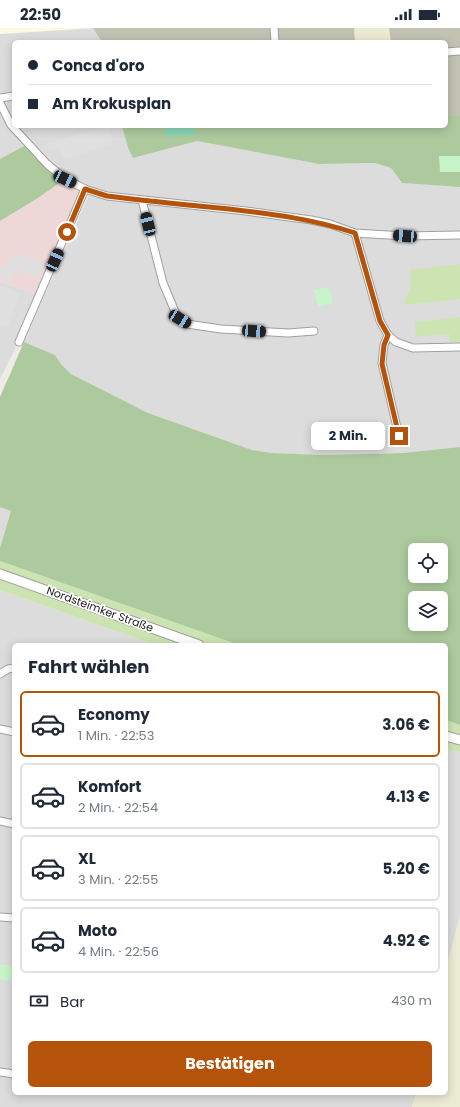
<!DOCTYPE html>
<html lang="de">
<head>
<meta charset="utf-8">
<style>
	:root { --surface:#fff; --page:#f2f2f3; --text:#1f2937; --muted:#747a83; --line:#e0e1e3; --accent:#b45309 }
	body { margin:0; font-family:Poppins,sans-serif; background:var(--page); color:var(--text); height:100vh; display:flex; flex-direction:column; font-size:15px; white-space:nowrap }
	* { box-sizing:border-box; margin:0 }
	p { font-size:13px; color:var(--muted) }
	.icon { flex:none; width:22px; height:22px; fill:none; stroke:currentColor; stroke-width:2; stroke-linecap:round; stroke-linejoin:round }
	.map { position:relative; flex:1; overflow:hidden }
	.side { position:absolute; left:12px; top:615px; width:436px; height:452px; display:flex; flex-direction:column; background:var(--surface); border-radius:6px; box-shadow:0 2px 10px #0003 }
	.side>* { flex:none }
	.top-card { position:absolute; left:12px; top:12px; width:436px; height:88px; border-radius:6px; box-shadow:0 2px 10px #0003; display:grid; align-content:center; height:88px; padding:0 16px; background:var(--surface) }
	.controls { position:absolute; left:408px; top:515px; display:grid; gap:8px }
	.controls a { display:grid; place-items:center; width:40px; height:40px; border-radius:6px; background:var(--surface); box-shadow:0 2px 10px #0003; font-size:20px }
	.end { position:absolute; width:18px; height:18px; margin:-9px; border:5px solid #b45309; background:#fff; box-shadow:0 0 0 2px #fff }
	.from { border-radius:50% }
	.bubble { position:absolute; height:28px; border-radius:6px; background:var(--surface); box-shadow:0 2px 10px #0003; font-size:13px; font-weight:700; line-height:28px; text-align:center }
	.car { position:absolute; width:12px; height:24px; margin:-12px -6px; border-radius:5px; box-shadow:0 0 3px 1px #0007; background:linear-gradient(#222 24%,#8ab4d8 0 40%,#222 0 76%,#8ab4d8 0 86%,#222 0) }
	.top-card b { display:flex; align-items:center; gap:14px; height:38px; font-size:15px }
	.top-card b+b { border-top:1px solid var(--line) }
	.top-card i { width:10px; height:10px; background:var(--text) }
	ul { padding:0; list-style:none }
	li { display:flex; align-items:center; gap:12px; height:66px; margin:0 8px 6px; padding:0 8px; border:2px solid var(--line); border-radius:6px }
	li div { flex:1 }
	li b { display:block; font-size:15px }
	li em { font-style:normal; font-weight:700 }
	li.on { border-color:var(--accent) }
	li>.icon { width:36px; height:36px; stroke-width:1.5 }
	h2 { padding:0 16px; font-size:18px; line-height:48px }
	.pay { display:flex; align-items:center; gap:10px; height:44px; padding:0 16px; font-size:15px }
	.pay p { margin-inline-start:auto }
	.cta { display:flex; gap:8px; margin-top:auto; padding:8px 16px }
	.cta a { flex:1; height:46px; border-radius:6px; background:var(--accent); color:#fff; font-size:16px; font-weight:700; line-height:46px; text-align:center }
	.status { display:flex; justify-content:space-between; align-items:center; height:28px; padding:0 20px; background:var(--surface); direction:ltr }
	.status svg { height:11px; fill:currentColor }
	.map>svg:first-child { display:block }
	.residential { fill:#dddcdc }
	.commercial { fill:#eed7d7 }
	.education { fill:#fcfbe1 }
	.construction { fill:#c2c2b2 }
	.farmland { fill:#ebebd3 }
	.grass { fill:#cce4b1 }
	.forest { fill:#adca9e; fill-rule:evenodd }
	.park { fill:#c7f4c9 }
	.pitch { fill:#8bd6b6 }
	.parking { fill:#dfdfdf }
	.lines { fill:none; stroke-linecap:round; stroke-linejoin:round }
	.minor-casing { stroke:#a0a0a0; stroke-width:9 }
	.tertiary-casing { stroke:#a0a0a0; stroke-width:11 }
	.minor { stroke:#fff; stroke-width:7 }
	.tertiary { stroke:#fff; stroke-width:9 }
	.route { stroke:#b45309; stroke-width:5 }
	.labels { text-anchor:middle; stroke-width:3.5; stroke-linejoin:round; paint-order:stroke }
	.street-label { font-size:11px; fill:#1f1f1f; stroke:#fff }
</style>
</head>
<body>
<div class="status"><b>22:50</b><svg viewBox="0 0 49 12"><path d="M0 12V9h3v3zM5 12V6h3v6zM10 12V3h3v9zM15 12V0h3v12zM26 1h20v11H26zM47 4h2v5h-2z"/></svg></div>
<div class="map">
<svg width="460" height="1079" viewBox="0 0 460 1079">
	<rect width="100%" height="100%" fill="#efebe6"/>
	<g class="residential">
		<path d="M 0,0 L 93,0 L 102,14 L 14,14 L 14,98 L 122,98 L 128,120 L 133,130 L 197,113 L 319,136 L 375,135 L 391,140 L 402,155 L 460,159 L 460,419 L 403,425 L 324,427 L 271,425 L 252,422 L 148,385 L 71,346 L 61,336 L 55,327 L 24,314 L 91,162 L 65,151 L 28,116 L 0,131 Z"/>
		<path d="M 0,253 L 37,267 L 18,315 L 0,351 Z"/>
		<path d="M 0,479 L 11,483 L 0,520 Z"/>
		<path d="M 0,562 L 155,617 L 14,617 L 14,938 L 0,937 Z"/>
		<path d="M 446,720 L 460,725 L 460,887 L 446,943 Z"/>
		<path d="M 0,951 L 14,952 L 14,1065 L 416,1065 L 412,1079 L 0,1079 Z"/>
	</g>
	<path class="commercial" d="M 65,151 L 85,161 L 37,267 L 0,253 L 0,193 L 38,170 Z"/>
	<path class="education" d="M 0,0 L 94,0 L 0,6 Z"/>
	<path class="construction" d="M 93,0 L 460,0 L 460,88 L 446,88 L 446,14 L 102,14 Z"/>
	<g class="farmland">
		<path d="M 354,0 L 389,0 L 391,14 L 355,14 Z"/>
		<path d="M 460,887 L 460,1079 L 412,1079 L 416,1065 L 446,1065 L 446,943 Z"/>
	</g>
	<g class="grass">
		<path d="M 460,236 L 460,271 L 405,277 L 404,273 C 411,261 412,256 410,242 Z"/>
		<path d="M 460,289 L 460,313 L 450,314 L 449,306 L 416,309 L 415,294 Z"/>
		<path d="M 0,533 L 239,617 L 155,617 L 0,562 Z"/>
		<path d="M 446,692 L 460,697 L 460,725 L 446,720 Z"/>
	</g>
	<g class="forest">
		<path d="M 446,88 L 460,88 L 460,159 L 402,155 L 391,140 L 375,135 L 319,136 L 197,113 L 133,130 L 128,120 L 122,98 L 446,98 Z"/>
		<path d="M 28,116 L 65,151 L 38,170 L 0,193 L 0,131 Z"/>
		<path d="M 24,314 L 55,327 L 61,336 L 71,346 L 148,385 L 252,422 L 271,425 L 324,427 L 403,425 L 460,419 L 460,697 L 446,692 L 446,617 L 239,617 L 0,533 L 0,520 L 11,483 L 0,479 L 0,369 ZM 415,522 L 441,522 L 441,548 L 415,548 ZM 415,570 L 441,570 L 441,596 L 415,596 Z"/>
	</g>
	<g class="park">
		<path d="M 439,128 L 460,128 L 460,144 L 440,144 Z"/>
		<path d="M 329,259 L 333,275 L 318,279 L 314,262 Z"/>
		<path d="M 0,937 L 14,938 L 14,952 L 0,951 Z"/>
	</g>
	<path class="pitch" d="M 165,98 L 195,98 L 195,107 L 165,108 Z"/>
	<g class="parking">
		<path d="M 108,98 L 113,117 L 63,131 L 59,119 L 46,123 L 44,116 Z"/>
		<path d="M 22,227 L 45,237 L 38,250 L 16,241 L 10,254 L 0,250 L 0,240 L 10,237 L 8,230 Z"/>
		<path d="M 2,258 L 20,265 L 7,300 L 0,298 L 0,263 Z"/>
	</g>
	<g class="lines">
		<g class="minor-casing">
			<g id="minor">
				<path d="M 274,0 L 275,14"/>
				<path d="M 446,24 L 460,23"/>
				<path d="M 0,70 L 14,68"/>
				<path d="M 0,75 L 11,97 L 47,136 L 65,151 L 85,161 L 107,168 L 246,183 L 311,192 L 330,196 L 355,205 L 405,208 L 460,207"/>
				<path d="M 142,172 L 163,255 L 176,286 L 181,291 L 187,296 L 221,301 L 288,305 L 314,303"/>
				<path d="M 355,205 L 380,293 L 388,307 L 396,314 L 413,320 L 460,319"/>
				<path d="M 388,307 L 384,317 L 382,335 L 399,408"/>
				<path d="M 19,314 L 85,161"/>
				<path d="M 0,646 L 8,641 L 14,640"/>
				<path d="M 0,701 L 14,704"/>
				<path d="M 0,793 L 14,796"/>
				<path d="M 0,889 L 14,890"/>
				<path d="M 0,1044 L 14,1046"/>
			</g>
		</g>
		<g class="tertiary-casing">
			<g id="tertiary">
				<path d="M 0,546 L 199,617"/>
				<path d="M 446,708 L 460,712"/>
			</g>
		</g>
		<use href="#minor" class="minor"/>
		<use href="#tertiary" class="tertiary"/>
	</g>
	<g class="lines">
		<path class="route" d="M 67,204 L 85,161 L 107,168 C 147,173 188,177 229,181 C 272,186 313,191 355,205 L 380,293 L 388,307 L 384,317 L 382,336 L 399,408"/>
	</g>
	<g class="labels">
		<g class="street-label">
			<text transform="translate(100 581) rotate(20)" y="4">Nordsteimker Straße</text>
		</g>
	</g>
</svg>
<div class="controls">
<a><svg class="icon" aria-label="locate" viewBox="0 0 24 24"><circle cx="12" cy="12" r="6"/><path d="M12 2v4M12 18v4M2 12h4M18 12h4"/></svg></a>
<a><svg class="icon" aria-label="layers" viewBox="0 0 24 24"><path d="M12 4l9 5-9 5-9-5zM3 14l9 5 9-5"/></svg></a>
</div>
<i class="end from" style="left:67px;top:204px"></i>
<i class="end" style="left:399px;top:408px"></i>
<div class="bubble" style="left:311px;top:394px;width:74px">2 Min.</div>
<i class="car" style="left:65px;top:151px;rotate:115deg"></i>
<i class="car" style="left:148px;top:196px;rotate:346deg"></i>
<i class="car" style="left:405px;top:208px;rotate:274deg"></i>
<i class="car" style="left:55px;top:232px;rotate:24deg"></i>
<i class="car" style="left:180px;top:291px;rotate:121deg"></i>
<i class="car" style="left:254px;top:303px;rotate:94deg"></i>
<div class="top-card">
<b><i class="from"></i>Conca d'oro</b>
<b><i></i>Am Krokusplan</b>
</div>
<section class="side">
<h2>Fahrt wählen</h2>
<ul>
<li class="on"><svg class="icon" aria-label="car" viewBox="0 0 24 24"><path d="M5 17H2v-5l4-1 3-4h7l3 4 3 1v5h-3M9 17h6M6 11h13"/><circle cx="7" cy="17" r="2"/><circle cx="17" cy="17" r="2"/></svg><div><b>Economy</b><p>1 Min. · 22:53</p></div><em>3.06 €</em></li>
<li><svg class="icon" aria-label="car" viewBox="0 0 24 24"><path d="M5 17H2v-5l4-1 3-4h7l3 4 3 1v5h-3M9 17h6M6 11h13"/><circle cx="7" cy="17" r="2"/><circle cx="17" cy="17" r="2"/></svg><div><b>Komfort</b><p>2 Min. · 22:54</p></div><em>4.13 €</em></li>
<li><svg class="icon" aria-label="car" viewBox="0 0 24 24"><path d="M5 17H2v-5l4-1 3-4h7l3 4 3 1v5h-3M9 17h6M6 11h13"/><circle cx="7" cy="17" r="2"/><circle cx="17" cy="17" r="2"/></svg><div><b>XL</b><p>3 Min. · 22:55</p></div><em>5.20 €</em></li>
<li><svg class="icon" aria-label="car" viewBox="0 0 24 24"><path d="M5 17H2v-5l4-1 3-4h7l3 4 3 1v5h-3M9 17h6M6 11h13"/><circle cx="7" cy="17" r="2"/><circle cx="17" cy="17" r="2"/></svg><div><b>Moto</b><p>4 Min. · 22:56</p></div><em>4.92 €</em></li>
</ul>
<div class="pay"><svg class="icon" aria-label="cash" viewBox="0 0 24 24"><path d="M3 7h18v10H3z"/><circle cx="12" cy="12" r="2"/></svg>Bar<p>430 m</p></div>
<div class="cta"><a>Bestätigen</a></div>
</section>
</div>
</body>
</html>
